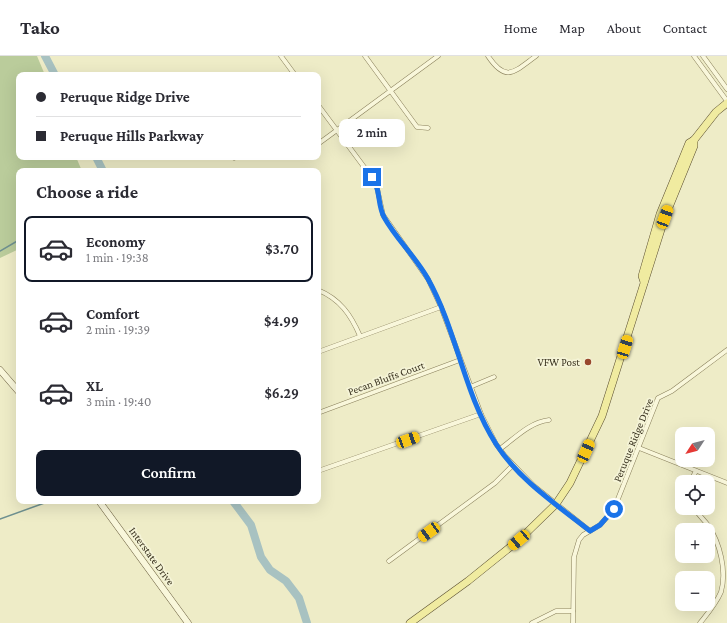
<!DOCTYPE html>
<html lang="en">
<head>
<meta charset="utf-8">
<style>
	:root { --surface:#fff; --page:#f7f7f7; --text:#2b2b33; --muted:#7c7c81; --line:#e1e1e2; --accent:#111827 }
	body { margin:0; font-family:"Crimson Pro",serif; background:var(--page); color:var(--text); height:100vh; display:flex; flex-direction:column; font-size:15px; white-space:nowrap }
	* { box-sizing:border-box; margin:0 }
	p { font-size:13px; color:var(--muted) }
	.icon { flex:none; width:22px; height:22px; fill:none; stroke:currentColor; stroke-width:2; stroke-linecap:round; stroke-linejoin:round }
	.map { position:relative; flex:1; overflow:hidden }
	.details { position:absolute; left:16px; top:112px; width:305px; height:336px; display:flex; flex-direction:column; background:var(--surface); border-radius:8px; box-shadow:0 4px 16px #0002 }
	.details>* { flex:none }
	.guide { position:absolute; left:16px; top:16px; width:305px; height:88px; border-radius:8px; box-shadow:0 4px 16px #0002; display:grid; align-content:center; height:88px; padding:0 20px; background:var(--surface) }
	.needle { width:26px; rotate:234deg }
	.buttons { position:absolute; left:675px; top:371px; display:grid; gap:8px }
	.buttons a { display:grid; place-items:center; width:40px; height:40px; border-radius:8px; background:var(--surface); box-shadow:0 4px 16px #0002; font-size:20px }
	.end { position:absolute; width:18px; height:18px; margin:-9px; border:5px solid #1a73e8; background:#fff; box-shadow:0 0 0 2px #fff }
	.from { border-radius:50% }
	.bubble { position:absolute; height:28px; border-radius:8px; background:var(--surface); box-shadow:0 4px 16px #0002; font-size:13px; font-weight:600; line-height:28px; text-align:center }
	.car { position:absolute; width:12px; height:24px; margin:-12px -6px; border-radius:5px; box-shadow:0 0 3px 1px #0007; background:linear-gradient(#f5c518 24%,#345 0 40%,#f5c518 0 76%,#345 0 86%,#f5c518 0) }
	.guide b { display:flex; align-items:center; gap:14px; height:38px; font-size:15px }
	.guide b+b { border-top:1px solid var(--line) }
	.guide i { width:10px; height:10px; background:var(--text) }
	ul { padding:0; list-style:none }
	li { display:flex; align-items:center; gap:12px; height:66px; margin:0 8px 6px; padding:0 12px; border:2px solid transparent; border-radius:8px }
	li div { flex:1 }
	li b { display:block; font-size:15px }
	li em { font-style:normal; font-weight:600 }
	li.current { border-color:var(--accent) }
	li>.icon { width:36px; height:36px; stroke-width:1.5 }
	h2 { padding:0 20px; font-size:18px; line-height:48px }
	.cta { display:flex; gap:8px; margin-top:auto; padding:8px 20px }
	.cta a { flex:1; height:46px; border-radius:8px; background:var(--accent); color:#fff; font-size:16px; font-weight:600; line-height:46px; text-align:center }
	header { display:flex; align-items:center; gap:24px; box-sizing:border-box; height:56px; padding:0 20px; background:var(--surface); border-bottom:1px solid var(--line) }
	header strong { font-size:19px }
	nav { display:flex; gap:22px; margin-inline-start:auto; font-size:14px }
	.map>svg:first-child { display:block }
	.green { fill:#bacc9b }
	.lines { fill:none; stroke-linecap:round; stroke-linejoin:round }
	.stream { stroke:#6f9190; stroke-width:1.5 }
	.river { stroke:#a8c2c1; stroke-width:8 }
	.minor-casing { stroke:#8a805c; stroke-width:5 }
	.secondary-casing { stroke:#6c6040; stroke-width:7 }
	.primary-casing { stroke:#584c30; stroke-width:8 }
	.minor { stroke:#f9f7db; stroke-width:4 }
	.secondary { stroke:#f9f7db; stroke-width:6 }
	.primary { stroke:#f0eba0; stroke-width:7 }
	.route { stroke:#1a73e8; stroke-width:5 }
	.poi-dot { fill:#98472d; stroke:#f5f4d7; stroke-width:1.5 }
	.labels { text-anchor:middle; stroke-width:3.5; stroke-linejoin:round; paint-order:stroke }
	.poi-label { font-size:11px; fill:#3a3320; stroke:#f5f4d7; text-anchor:end }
	.street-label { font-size:11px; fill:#3a3320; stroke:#f5f4d7 }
</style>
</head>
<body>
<header>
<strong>Tako</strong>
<nav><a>Home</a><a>Map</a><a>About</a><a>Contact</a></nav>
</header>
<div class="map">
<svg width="727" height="567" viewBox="0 0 727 567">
	<rect width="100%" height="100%" fill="#eeecc7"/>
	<path class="green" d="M 0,0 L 37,0 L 45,19 L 19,19 L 19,101 L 76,101 L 82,115 L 19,115 L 19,193 L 0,202 Z"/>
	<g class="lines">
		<g class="stream">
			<path d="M 0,195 L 19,184"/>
			<path d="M 0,463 L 50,445"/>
		</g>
		<g class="river">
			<path d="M 45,0 L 55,19"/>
			<path d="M 96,101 L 103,115"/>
			<path d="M 233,445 L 251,469 L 261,501 L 270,514 L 286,525 L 299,542 L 307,567"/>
		</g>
		<g class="minor-casing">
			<g id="minor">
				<path d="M 281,0 L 295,19"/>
				<path d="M 365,0 L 417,71 L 428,72"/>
				<path d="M 488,0 C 506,27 514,16 536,0"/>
				<path d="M 694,0 L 727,45"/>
				<path d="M 703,0 L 727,33"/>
				<path d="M 318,49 L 376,127 L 383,159 L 428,223 L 441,251 L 481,358 L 496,388 L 505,400 L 534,430 L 590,475"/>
				<path d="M 318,88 L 438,0"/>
				<path d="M 234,102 L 236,101"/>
				<path d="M 318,234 C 340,243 351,259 360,280"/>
				<path d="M 318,296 L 441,251"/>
				<path d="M 470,331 L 494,321"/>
				<path d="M 318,357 L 460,304"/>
				<path d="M 639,392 L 727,427"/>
				<path d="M 500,393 C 515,382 530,366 549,364"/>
				<path d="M 318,415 L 481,358"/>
				<path d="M 690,426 L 696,415"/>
				<path d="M 694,452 C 698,458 703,463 708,469 C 720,487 727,515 721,536 C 716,548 708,557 700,567"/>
				<path d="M 389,505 L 495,427 L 513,409"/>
				<path d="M 532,567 L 556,555 L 573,555"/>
				<path d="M 573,567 L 574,501 L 579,484 L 583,479 L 600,469 L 614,453 L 658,342 L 672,335 L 727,294"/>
			</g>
		</g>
		<g class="secondary-casing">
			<g id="secondary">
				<path d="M 0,314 L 19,336"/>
				<path d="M 99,445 L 188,567"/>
			</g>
		</g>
		<g class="primary-casing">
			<g id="primary">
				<path d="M 644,226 L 642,220 L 660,158 L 689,87 L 694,84 L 716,56 L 727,47"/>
				<path d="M 410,567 L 468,525 L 519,484 L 556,448 L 570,427 L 602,360 L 665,161 L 694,90 L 694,84"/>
			</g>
		</g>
		<use href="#minor" class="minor"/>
		<use href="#secondary" class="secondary"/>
		<use href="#primary" class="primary"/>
	</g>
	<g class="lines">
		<path class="route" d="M 372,121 C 381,133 377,148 384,161 C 396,183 416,201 428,223 C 457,275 464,338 496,388 C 519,424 557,449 590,475 L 600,469 L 614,453"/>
	</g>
	<circle class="poi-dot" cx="588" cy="306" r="4"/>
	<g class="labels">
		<g class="poi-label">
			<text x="580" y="310">VFW Post</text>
		</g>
		<g class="street-label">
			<text transform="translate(386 322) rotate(-20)" y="4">Pecan Bluffs Court</text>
			<text transform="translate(633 384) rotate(-68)" y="4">Peruque Ridge Drive</text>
			<text transform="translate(152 500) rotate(54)" y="4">Interstate Drive</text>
		</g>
	</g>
</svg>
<div class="buttons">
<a><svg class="needle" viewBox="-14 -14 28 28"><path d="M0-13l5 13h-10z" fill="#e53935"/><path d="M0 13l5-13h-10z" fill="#7c7c81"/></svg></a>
<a><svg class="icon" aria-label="locate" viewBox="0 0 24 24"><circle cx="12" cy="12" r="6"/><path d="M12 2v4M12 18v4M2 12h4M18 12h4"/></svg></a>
<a>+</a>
<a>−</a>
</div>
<i class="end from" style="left:614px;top:453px"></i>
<i class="end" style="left:372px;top:121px"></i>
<div class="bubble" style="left:339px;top:63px;width:66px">2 min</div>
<i class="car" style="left:665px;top:161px;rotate:20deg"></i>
<i class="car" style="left:625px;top:291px;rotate:17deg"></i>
<i class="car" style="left:408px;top:384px;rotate:70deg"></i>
<i class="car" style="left:586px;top:395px;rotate:24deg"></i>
<i class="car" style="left:429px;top:476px;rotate:234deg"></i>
<i class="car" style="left:519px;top:484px;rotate:230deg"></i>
<div class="guide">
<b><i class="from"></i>Peruque Ridge Drive</b>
<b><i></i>Peruque Hills Parkway</b>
</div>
<section class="details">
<h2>Choose a ride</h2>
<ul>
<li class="current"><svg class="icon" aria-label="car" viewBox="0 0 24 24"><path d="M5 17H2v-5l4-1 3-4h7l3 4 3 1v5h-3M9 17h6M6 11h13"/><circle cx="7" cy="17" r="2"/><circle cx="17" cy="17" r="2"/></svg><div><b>Economy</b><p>1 min · 19:38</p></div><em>$3.70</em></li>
<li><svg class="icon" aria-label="car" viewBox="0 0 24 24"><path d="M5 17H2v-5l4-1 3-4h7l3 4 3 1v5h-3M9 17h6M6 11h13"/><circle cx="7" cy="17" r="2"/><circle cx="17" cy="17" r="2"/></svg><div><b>Comfort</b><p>2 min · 19:39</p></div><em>$4.99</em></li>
<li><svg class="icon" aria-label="car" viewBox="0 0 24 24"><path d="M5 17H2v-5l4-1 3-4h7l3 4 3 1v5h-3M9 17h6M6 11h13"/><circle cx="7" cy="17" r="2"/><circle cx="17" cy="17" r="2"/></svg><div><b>XL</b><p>3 min · 19:40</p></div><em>$6.29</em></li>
</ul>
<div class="cta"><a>Confirm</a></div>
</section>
</div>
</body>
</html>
